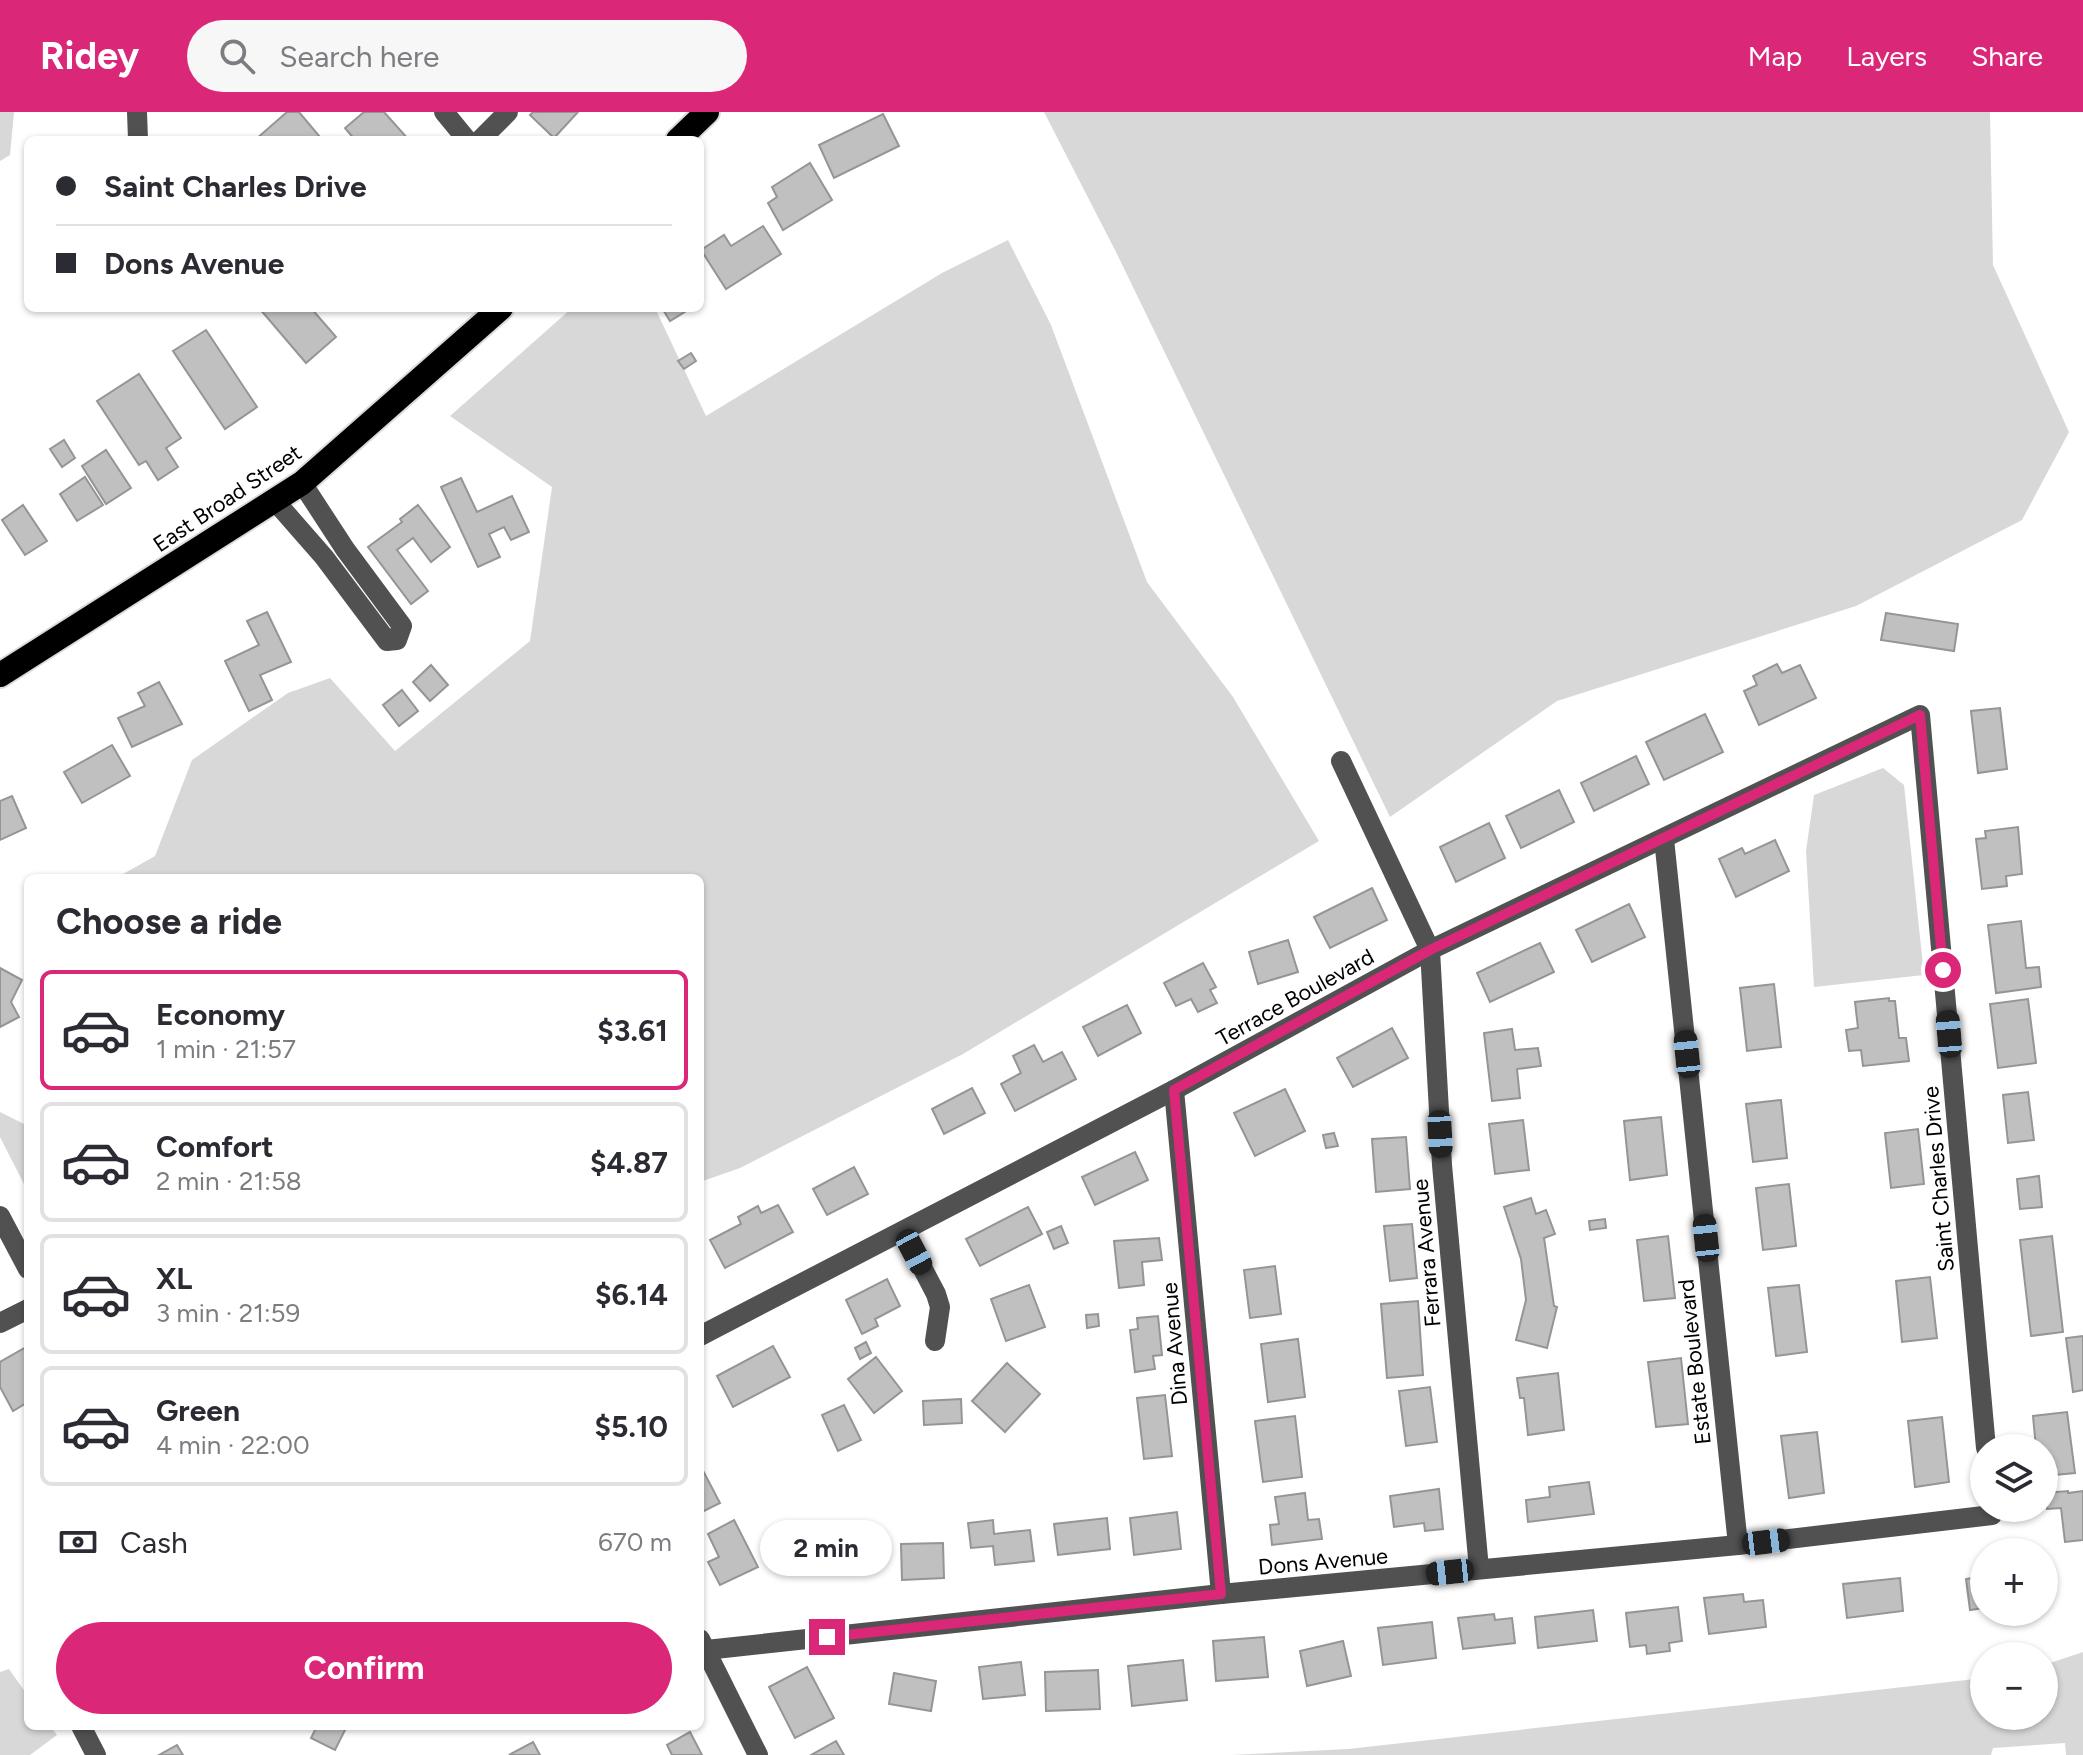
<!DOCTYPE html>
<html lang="en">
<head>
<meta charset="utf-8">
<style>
	:root { --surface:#fff; --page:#f7f7f7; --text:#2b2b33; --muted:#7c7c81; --line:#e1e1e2; --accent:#db2777 }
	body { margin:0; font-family:Figtree,sans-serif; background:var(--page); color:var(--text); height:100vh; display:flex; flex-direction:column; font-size:30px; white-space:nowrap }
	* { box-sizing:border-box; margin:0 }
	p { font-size:26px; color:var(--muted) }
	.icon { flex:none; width:44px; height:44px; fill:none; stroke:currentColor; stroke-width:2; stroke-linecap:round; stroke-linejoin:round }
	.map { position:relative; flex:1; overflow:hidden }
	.drawer { position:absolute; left:24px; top:762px; width:680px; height:856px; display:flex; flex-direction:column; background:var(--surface); border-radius:12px; box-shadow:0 2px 6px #0004 }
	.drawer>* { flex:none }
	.top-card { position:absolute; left:24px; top:24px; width:680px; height:176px; border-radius:12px; box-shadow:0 2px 6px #0004; display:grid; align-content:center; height:176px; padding:0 32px; background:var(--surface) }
	.buttons { position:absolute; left:1970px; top:1322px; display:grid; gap:16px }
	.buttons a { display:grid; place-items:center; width:88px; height:88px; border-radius:50%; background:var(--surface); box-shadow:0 2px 6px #0004; font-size:40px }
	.end { position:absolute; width:36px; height:36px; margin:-18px; border:10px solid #db2777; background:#fff; box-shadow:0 0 0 4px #fff }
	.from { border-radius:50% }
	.bubble { position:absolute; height:56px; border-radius:28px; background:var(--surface); box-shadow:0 2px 6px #0004; font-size:26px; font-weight:700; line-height:56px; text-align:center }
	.car { position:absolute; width:24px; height:48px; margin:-24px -12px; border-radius:10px; box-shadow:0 0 6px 2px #0007; background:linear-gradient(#222 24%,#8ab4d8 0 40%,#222 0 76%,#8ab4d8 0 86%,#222 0) }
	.top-card b { display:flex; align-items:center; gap:28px; height:76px; font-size:30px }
	.top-card b+b { border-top:2px solid var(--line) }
	.top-card i { width:20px; height:20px; background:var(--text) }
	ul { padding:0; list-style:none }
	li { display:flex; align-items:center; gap:24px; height:120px; margin:0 16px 12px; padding:0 16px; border:4px solid var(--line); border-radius:12px }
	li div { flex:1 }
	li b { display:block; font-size:30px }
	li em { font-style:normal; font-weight:700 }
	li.on { border-color:var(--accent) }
	li>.icon { width:72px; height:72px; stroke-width:1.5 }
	h2 { padding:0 32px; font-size:36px; line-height:96px }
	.pay { display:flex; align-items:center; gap:20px; height:88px; padding:0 32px; font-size:30px }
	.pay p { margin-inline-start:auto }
	.primary-button { display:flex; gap:16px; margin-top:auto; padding:16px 32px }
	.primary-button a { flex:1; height:92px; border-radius:48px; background:var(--accent); color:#fff; font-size:32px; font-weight:700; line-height:92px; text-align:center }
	header { display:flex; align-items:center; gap:48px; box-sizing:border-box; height:112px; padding:0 40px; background:var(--accent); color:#fff }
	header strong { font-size:38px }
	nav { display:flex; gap:44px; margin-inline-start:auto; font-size:28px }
	.search { width:560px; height:72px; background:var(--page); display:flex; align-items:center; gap:20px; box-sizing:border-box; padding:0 28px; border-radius:44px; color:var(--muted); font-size:30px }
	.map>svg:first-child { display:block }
	.green { fill:#d8d8d8 }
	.building { fill:#c0c0c0; stroke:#959595; stroke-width:2 }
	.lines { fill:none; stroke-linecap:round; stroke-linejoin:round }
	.highway-casing { stroke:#dbdbdb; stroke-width:28 }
	.minor { stroke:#515151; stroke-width:20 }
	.highway { stroke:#000; stroke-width:24 }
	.route { stroke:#db2777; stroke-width:10 }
	.labels { text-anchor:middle; stroke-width:6; stroke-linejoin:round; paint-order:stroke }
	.street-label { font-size:22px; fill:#000; stroke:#fff }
</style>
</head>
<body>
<header>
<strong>Ridey</strong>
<div class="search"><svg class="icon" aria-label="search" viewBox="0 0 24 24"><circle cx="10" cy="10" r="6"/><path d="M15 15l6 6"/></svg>Search here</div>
<nav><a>Map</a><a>Layers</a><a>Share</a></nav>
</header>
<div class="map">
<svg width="2083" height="1643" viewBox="0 0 2083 1643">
	<rect width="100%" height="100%" fill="#fff"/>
	<g class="green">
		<path d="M 0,0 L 14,0 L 10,43 L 0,49 Z"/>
		<path d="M 1044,0 L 1990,0 L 1993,153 L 2069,320 L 2022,408 L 1856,494 L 1557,589 L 1390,705 L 1116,140 Z"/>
		<path d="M 1008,128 L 1051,213 L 1147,470 L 1233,585 L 1319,729 L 963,942 L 740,1056 L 700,1070 L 700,766 L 116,766 L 155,744 L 192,648 L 288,581 L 330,566 L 395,639 L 530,529 L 552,375 L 450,304 L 572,196 L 655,196 L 706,304 L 942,161 Z"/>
		<path d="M 1883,656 L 1904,673 L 1924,863 L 1814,875 L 1806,739 L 1814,683 Z"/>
		<path d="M 0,1000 L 28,1014 L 28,1080 L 0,1025 Z"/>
		<path d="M 2083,1540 L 2083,1643 L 2066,1643 L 2065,1631 L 1993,1636 L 1991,1643 L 1231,1643 L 1348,1637 L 1984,1566 L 1984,1604 L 2044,1604 L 2044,1553 Z"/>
		<path d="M 9,1557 L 28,1584 L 28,1614 L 50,1614 L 57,1623 L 30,1643 L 0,1643 L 0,1560 Z"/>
	</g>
	<g class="building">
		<path d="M 287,0 L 299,0 L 320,25 L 316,28 L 255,28 Z"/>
		<path d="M 364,0 L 384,0 L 409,28 L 355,28 L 345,16 Z"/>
		<path d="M 533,0 L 578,0 L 554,26 L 530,3 Z"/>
		<path d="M 883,2 L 899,34 L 834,66 L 819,33 Z"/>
		<path d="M 810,51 L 832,88 L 783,118 L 768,91 L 777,85 L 772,75 Z"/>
		<path d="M 763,114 L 781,142 L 726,177 L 701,138 L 724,123 L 731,134 Z"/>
		<path d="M 259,196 L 311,196 L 336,225 L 306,251 Z"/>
		<path d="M 662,196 L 691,196 L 670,209 Z"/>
		<path d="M 206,218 L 257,295 L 225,317 L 173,239 Z"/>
		<path d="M 691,241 L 696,249 L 684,257 L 678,249 Z"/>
		<path d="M 139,262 L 181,326 L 166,336 L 178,355 L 158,368 L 146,349 L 139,353 L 97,289 Z"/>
		<path d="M 64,328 L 75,346 L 62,355 L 50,337 Z"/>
		<path d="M 106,338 L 131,376 L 106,392 L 82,354 Z"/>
		<path d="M 85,365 L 103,393 L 77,409 L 60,382 Z"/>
		<path d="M 461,366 L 477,400 L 512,384 L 529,420 L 511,428 L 504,415 L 489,422 L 500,445 L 478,455 L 441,375 Z"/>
		<path d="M 23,393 L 47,429 L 25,443 L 2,408 Z"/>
		<path d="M 418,393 L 450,435 L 431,450 L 413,426 L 397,438 L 428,479 L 411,492 L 368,435 L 402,410 L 400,407 Z"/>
		<path d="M 267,500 L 291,550 L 260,563 L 272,588 L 249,599 L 225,549 L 259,533 L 247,509 Z"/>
		<path d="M 1886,501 L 1958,512 L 1954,539 L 1881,528 Z"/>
		<path d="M 1777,552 L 1782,561 L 1800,553 L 1816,586 L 1759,613 L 1744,579 L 1757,573 L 1753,564 Z"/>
		<path d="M 431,553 L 448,573 L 430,589 L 413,570 Z"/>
		<path d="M 159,570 L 182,612 L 132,635 L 118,606 L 145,594 L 138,581 Z"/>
		<path d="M 402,578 L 418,599 L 399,614 L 383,593 Z"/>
		<path d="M 2000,596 L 2007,657 L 1978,661 L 1971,599 Z"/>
		<path d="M 1705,602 L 1723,640 L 1664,668 L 1646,630 Z"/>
		<path d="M 112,633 L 130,664 L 82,691 L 64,660 Z"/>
		<path d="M 1636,644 L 1649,672 L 1594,699 L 1581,671 Z"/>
		<path d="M 1559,678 L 1574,710 L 1521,736 L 1506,704 Z"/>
		<path d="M 12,684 L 26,716 L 0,728 L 0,689 Z"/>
		<path d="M 1489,711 L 1505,746 L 1456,770 L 1440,735 Z"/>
		<path d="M 2018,715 L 2022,762 L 2006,764 L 2007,774 L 1982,777 L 1976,727 L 1986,726 L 1985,719 Z"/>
		<path d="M 1775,728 L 1789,759 L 1736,785 L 1719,747 L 1742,736 L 1745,742 Z"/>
		<path d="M 1372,776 L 1387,808 L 1330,836 L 1314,805 Z"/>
		<path d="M 1629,792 L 1645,825 L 1592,850 L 1576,818 Z"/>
		<path d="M 2021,809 L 2026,856 L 2039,855 L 2041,875 L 1996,881 L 1988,813 Z"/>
		<path d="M 1288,828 L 1298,860 L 1258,872 L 1249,840 Z"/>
		<path d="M 1540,831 L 1554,860 L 1490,890 L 1477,861 Z"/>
		<path d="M 1203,851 L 1216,875 L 1210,878 L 1217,891 L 1198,900 L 1191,887 L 1176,894 L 1164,871 Z"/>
		<path d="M 0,856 L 22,868 L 11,890 L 19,905 L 0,915 Z"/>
		<path d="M 1774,872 L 1781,935 L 1747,939 L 1740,876 Z"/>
		<path d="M 1889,886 L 1889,889 L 1895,889 L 1899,926 L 1906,926 L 1909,949 L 1863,954 L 1861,938 L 1849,939 L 1846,918 L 1858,916 L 1855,890 Z"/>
		<path d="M 2028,887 L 2036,951 L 1998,956 L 1990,892 Z"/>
		<path d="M 1127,893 L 1141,921 L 1098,944 L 1083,915 Z"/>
		<path d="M 1392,916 L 1408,946 L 1353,975 L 1337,946 Z"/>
		<path d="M 1512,917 L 1515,938 L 1538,936 L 1541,954 L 1517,957 L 1520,986 L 1492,989 L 1484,921 Z"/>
		<path d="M 1034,933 L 1043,950 L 1062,940 L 1076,967 L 1015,999 L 1001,972 L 1021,961 L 1013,944 Z"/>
		<path d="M 972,976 L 985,1001 L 944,1022 L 932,997 Z"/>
		<path d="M 1285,977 L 1305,1019 L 1255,1044 L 1234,1001 Z"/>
		<path d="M 2028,980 L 2034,1028 L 2008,1031 L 2003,983 Z"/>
		<path d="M 1781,988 L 1787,1046 L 1753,1050 L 1746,992 Z"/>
		<path d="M 1661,1005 L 1667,1063 L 1630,1068 L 1624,1009 Z"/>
		<path d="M 1523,1008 L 1529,1058 L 1495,1062 L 1489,1012 Z"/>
		<path d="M 1918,1017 L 1924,1072 L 1891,1076 L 1885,1021 Z"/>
		<path d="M 1334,1021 L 1338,1034 L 1326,1036 L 1323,1023 Z"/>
		<path d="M 1406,1025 L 1410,1077 L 1376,1080 L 1372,1027 Z"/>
		<path d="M 1135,1040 L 1148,1068 L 1095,1093 L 1082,1065 Z"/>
		<path d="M 854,1055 L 868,1082 L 827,1103 L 813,1077 Z"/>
		<path d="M 2039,1064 L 2042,1095 L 2020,1097 L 2017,1067 Z"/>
		<path d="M 1789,1072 L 1796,1134 L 1763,1138 L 1756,1076 Z"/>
		<path d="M 1531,1086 L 1536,1102 L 1546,1098 L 1555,1122 L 1544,1126 L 1554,1194 L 1557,1195 L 1547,1236 L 1516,1228 L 1526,1188 L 1521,1147 L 1504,1095 Z"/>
		<path d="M 778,1093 L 793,1120 L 725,1156 L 710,1128 L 741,1112 L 738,1105 L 758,1094 L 761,1101 Z"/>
		<path d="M 1028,1095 L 1042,1122 L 980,1154 L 966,1127 Z"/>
		<path d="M 1605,1107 L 1606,1116 L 1590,1118 L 1589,1109 Z"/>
		<path d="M 1412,1112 L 1417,1166 L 1390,1169 L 1384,1114 Z"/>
		<path d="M 1061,1114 L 1068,1131 L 1054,1137 L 1047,1120 Z"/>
		<path d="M 1668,1124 L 1675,1186 L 1644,1189 L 1637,1128 Z"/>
		<path d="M 2052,1124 L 2063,1220 L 2031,1224 L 2020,1128 Z"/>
		<path d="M 1159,1126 L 1162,1148 L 1142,1150 L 1144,1173 L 1119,1176 L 1114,1129 Z"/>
		<path d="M 1275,1154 L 1281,1202 L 1250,1206 L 1244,1158 Z"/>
		<path d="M 1930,1165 L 1937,1226 L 1902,1230 L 1896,1169 Z"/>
		<path d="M 887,1167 L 900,1194 L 875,1207 L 878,1214 L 862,1222 L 846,1188 Z"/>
		<path d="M 1029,1173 L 1045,1215 L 1006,1229 L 991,1187 Z"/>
		<path d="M 1799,1173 L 1807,1240 L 1776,1244 L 1768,1176 Z"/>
		<path d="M 1418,1189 L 1423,1263 L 1387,1266 L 1381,1192 Z"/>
		<path d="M 1098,1202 L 1099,1214 L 1087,1216 L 1086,1203 Z"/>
		<path d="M 1158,1204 L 1162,1243 L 1153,1244 L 1155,1257 L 1135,1260 L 1130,1218 L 1138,1217 L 1137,1206 Z"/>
		<path d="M 2083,1224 L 2083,1278 L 2073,1280 L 2066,1226 Z"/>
		<path d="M 1298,1227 L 1305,1285 L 1268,1290 L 1261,1232 Z"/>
		<path d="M 866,1230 L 871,1241 L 860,1247 L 855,1236 Z"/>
		<path d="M 28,1234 L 28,1290 L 13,1299 L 0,1275 L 0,1250 Z"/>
		<path d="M 773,1234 L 790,1265 L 733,1295 L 717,1264 Z"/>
		<path d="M 876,1245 L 902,1279 L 874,1301 L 848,1267 Z"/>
		<path d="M 1681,1246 L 1688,1312 L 1656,1315 L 1648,1250 Z"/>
		<path d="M 1007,1251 L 1040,1282 L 1005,1320 L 972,1289 Z"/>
		<path d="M 1558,1261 L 1564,1318 L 1528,1323 L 1524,1286 L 1520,1286 L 1517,1266 Z"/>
		<path d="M 1430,1275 L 1437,1330 L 1406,1334 L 1399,1279 Z"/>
		<path d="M 1165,1283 L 1172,1344 L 1144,1347 L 1137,1286 Z"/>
		<path d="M 961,1287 L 962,1311 L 924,1313 L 923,1289 Z"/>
		<path d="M 844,1293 L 861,1328 L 838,1339 L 822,1303 Z"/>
		<path d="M 2067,1300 L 2075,1361 L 2044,1364 L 2044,1336 L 2036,1336 L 2033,1304 Z"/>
		<path d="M 1295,1304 L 1302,1365 L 1263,1370 L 1255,1309 Z"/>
		<path d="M 1942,1305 L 1949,1370 L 1915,1375 L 1908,1309 Z"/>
		<path d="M 1817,1320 L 1824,1381 L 1789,1386 L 1781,1324 Z"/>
		<path d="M 700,1353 L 720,1391 L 700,1401 Z"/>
		<path d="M 1589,1370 L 1594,1402 L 1528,1410 L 1526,1388 L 1550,1385 L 1549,1375 Z"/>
		<path d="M 1439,1377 L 1443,1417 L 1425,1419 L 1424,1411 L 1394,1415 L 1390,1384 Z"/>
		<path d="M 2068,1379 L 2068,1381 L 2083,1379 L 2083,1428 L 2065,1430 L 2061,1396 L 2047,1397 L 2045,1381 Z"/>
		<path d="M 1305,1381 L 1308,1408 L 1319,1407 L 1322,1427 L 1272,1433 L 1270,1413 L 1279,1412 L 1275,1385 Z"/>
		<path d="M 1177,1400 L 1181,1437 L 1134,1443 L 1130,1406 Z"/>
		<path d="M 1107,1406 L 1110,1437 L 1058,1443 L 1054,1412 Z"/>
		<path d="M 734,1408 L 758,1455 L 720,1473 L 708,1450 L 719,1445 L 708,1422 Z"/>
		<path d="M 993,1408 L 994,1422 L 1030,1418 L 1034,1449 L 995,1453 L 993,1434 L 971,1436 L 968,1411 Z"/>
		<path d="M 864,1419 L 864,1452 L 814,1453 L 813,1420 Z"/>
		<path d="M 943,1431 L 944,1466 L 902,1468 L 901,1432 Z"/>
		<path d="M 1984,1464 L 1984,1496 L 1970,1498 L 1966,1467 Z"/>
		<path d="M 1900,1466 L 1903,1499 L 1847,1506 L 1843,1472 Z"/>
		<path d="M 1743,1482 L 1744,1490 L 1763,1488 L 1766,1515 L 1709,1522 L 1704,1486 Z"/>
		<path d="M 1678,1495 L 1682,1529 L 1669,1531 L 1670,1539 L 1647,1542 L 1646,1533 L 1630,1535 L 1626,1501 Z"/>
		<path d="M 1593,1498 L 1597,1529 L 1538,1536 L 1535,1505 Z"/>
		<path d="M 1494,1502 L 1495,1508 L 1512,1506 L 1515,1531 L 1463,1537 L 1458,1506 Z"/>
		<path d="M 1432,1510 L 1436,1546 L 1383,1553 L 1378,1516 Z"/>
		<path d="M 1264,1525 L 1268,1565 L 1216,1569 L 1213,1529 Z"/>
		<path d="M 1343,1529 L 1351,1564 L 1307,1574 L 1300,1539 Z"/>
		<path d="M 1183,1548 L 1187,1588 L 1132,1594 L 1128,1554 Z"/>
		<path d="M 1021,1550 L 1025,1583 L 983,1587 L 979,1555 Z"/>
		<path d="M 807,1555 L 834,1606 L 795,1626 L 769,1575 Z"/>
		<path d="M 1098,1558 L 1100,1597 L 1046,1599 L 1045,1560 Z"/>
		<path d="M 894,1561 L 936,1569 L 931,1599 L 889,1592 Z"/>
		<path d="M 317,1614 L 347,1614 L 335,1638 L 311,1626 Z"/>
		<path d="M 690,1620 L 702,1643 L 672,1643 L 667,1633 Z"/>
		<path d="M 836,1629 L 844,1643 L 811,1643 Z"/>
		<path d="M 533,1630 L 540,1643 L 509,1643 Z"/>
		<path d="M 177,1633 L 183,1643 L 159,1643 Z"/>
	</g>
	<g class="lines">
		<g class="highway-casing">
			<g id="highway">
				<path d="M 678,28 L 707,0"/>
				<path d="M 0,563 L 302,371 L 501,196"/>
			</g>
		</g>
		<g class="minor">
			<path d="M 137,0 L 138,28"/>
			<path d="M 444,0 L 467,28"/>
			<path d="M 480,28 L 508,0"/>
			<path d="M 275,389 L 324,445 L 387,529 L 397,528 L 402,514 L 345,437 L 302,371"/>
			<path d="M 1341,649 L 1430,838 L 1442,1053 L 1479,1457"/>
			<path d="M 1664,727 L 1738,1433"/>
			<path d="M 1174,978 L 1221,1482"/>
			<path d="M 0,1104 L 28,1157"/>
			<path d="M 903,1119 L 936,1182 L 940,1195 L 935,1229"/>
			<path d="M 0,1211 L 28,1197"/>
			<path d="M 700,1224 L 1174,978 L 1430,838 L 1920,603 L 1986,1336"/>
			<path d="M 700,1527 L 758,1643"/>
			<path d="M 706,1538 L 1221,1482 L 1738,1433 L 1992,1403 L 1992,1396"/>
			<path d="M 81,1614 L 96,1643"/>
		</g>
		<use href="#highway" class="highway"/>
	</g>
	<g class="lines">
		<path class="route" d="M 827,1525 L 1221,1482 L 1174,978 L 1430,838 L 1920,603 L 1943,858"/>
	</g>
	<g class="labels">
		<g class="street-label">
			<text transform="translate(227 386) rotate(-34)" y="8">East Broad Street</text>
			<text transform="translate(1295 885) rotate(-29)" y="8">Terrace Boulevard</text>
			<text transform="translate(1938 1067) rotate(-95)" y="8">Saint Charles Drive</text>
			<text transform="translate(1426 1141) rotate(-95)" y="8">Ferrara Avenue</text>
			<text transform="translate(1174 1232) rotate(-95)" y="8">Dina Avenue</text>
			<text transform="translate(1694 1250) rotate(-96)" y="8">Estate Boulevard</text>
			<text transform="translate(1323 1449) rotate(-5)" y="8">Dons Avenue</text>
		</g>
	</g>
</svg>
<div class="buttons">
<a><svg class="icon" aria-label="layers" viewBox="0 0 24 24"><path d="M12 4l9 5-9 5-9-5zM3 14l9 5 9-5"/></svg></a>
<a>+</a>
<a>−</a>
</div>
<i class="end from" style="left:1943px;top:858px"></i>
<i class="end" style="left:827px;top:1525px"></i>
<div class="bubble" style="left:760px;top:1408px;width:132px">2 min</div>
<i class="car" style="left:1949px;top:922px;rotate:355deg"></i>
<i class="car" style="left:1687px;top:942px;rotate:354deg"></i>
<i class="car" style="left:1440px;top:1022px;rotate:177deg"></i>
<i class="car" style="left:1706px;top:1126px;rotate:354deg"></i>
<i class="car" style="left:914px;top:1140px;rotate:152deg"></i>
<i class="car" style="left:1766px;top:1430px;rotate:83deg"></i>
<i class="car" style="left:1450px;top:1460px;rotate:264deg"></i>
<div class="top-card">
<b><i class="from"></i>Saint Charles Drive</b>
<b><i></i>Dons Avenue</b>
</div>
<section class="drawer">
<h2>Choose a ride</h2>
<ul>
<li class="on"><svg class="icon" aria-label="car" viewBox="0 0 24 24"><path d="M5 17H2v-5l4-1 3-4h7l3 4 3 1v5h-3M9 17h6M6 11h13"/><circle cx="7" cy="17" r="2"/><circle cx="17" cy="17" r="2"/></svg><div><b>Economy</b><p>1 min · 21:57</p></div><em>$3.61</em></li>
<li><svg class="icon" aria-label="car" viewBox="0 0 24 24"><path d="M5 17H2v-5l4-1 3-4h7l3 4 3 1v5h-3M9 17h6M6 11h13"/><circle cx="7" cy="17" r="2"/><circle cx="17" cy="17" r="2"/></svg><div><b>Comfort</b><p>2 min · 21:58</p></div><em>$4.87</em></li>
<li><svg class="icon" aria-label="car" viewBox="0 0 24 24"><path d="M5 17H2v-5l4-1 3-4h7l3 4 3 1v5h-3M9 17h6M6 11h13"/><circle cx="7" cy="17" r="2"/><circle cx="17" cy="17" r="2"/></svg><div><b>XL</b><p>3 min · 21:59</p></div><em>$6.14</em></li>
<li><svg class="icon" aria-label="car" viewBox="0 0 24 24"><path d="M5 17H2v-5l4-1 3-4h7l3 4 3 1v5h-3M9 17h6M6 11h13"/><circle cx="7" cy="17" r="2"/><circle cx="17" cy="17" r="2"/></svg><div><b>Green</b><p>4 min · 22:00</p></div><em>$5.10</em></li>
</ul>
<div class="pay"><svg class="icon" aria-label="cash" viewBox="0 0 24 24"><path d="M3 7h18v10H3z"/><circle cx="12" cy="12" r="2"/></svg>Cash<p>670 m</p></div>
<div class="primary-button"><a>Confirm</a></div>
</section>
</div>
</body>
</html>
